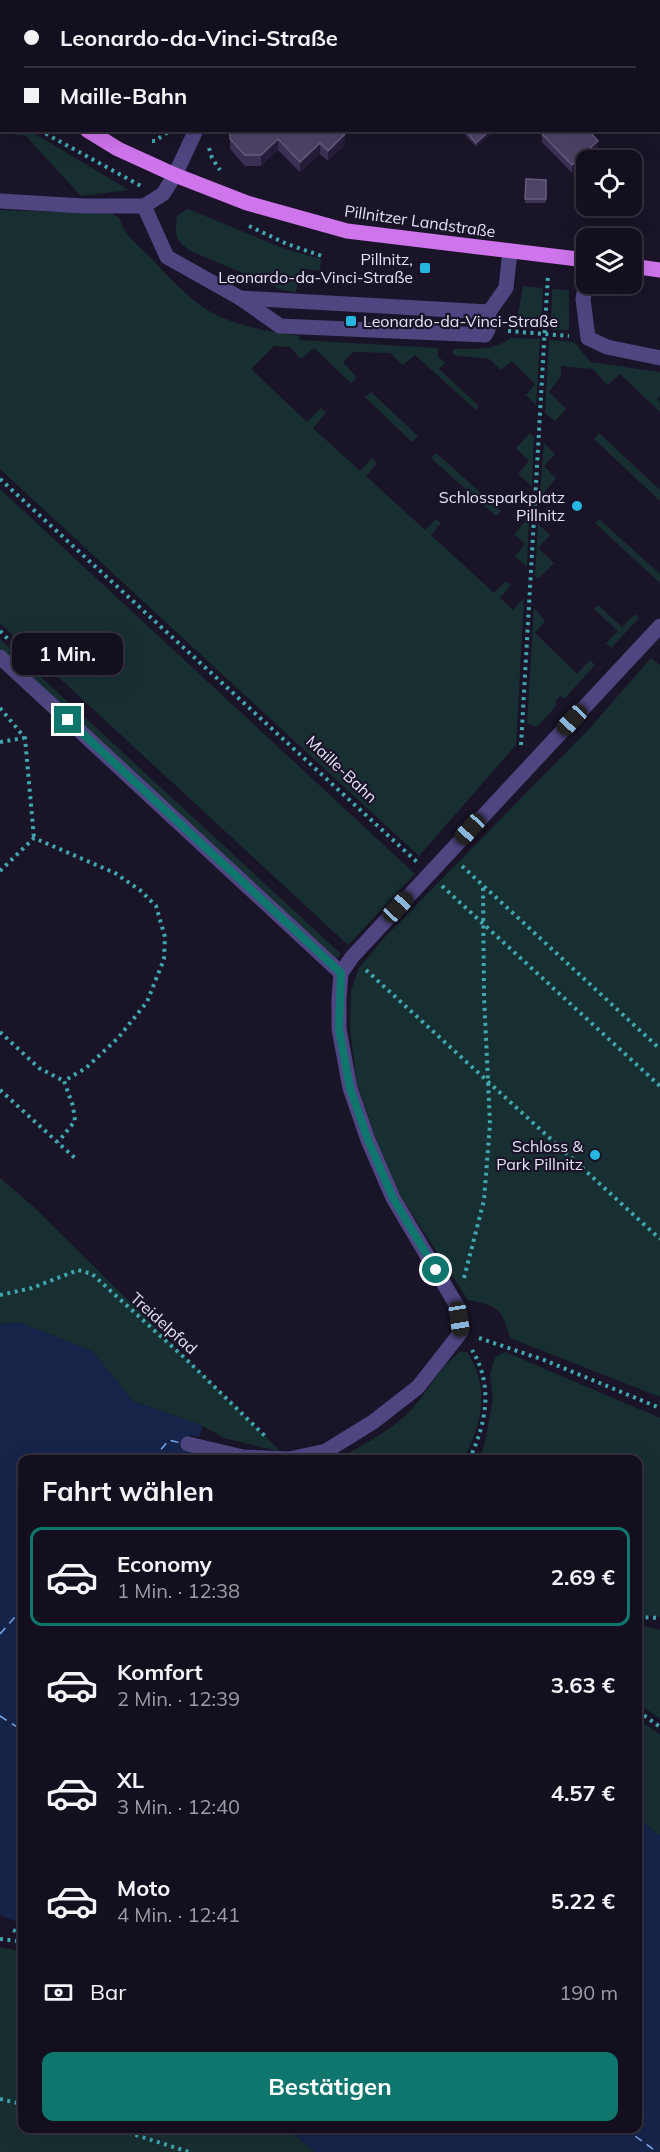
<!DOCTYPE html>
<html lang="de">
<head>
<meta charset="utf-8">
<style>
	:root { --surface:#140f1e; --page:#1d1827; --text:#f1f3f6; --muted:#9d9ca4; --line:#332f3c; --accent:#0f766e }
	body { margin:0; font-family:Mulish,sans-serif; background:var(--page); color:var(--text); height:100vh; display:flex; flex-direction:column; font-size:22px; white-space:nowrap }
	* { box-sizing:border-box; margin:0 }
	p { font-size:20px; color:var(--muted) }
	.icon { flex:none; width:33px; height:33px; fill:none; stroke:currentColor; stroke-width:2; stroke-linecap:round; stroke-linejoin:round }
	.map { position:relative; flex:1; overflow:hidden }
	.panel { position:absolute; left:18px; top:1455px; width:624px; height:678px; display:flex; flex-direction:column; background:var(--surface); border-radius:12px; box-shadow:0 6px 24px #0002,0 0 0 2px var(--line) }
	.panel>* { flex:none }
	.guide { position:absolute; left:0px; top:0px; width:660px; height:132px; box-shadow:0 6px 24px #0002,0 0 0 2px var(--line); display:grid; align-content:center; height:132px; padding:0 24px; background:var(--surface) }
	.fabs { position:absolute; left:576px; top:150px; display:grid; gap:12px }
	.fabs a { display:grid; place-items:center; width:66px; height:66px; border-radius:12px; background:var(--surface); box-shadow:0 6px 24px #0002,0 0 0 2px var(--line); font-size:30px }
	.end { position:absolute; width:27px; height:27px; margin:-14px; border:8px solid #0f766e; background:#fff; box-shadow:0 0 0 3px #fff }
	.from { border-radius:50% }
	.bubble { position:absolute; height:42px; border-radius:12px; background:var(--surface); box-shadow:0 6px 24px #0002,0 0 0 2px var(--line); font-size:20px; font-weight:700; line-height:42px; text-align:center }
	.car { position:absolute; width:18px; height:36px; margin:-18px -9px; border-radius:8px; box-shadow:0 0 4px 2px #0007; background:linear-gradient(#222 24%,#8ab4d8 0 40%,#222 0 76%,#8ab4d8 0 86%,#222 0) }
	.guide b { display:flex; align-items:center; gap:21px; height:57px; font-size:22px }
	.guide b+b { border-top:2px solid var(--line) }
	.guide i { width:15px; height:15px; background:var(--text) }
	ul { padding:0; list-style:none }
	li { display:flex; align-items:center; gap:18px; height:99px; margin:0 12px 9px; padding:0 12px; border:3px solid transparent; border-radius:12px }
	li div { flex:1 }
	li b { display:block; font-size:22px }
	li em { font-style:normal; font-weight:700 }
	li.selected { border-color:var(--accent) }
	li>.icon { width:54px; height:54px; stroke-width:1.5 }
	h2 { padding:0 24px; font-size:27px; line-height:72px }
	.pay { display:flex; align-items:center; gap:15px; height:66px; padding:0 24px; font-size:22px }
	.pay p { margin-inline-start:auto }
	.primary-button { display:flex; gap:12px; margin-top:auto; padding:12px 24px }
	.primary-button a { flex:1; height:69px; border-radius:12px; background:var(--accent); color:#fff; font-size:24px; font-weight:700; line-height:69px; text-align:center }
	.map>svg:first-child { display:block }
	.green { fill:#182f32 }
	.water { fill:#17244a }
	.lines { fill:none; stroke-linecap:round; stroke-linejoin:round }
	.ferry { stroke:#7caaed; stroke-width:1.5; stroke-dasharray:8 6; stroke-linecap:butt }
	.path { stroke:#41a6ad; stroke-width:4; stroke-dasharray:3 4.5; stroke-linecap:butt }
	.minor { stroke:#4f4681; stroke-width:15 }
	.major { stroke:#cf75ec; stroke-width:15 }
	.wall { fill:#3c3054 }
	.shaded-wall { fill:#271d3b }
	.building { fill:#4e4366; stroke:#665c7d; stroke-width:1.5 }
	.route { stroke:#0f766e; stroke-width:8 }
	.poi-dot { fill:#25b7e2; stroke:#1a1428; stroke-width:2 }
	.labels { text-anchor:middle; stroke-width:4.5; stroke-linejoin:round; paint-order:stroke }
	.street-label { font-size:16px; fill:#e6e0fb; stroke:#1a1428 }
	.poi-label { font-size:16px; fill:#e6e0fb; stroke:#1a1428; text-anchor:end }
</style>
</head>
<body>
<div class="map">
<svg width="660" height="2152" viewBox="0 0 660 2152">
	<rect width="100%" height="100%" fill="#1a1428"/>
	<g class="green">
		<path d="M 12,131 L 30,131 L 129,190 L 81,196 L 25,135 L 17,135 Z"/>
		<path d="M 188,209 L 285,249 L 321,259 L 320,271 L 300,268 L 296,292 L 282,290 L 191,251 C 174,240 175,235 177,216 Z"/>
		<path d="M 0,210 L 113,214 L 120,219 C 123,234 137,244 148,255 C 163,271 188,298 206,309 C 230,325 271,332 300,336 L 299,340 L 438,348 L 438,356 L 445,363 L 439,369 L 479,406 L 476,410 L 415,355 L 403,365 L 390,353 L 353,352 L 343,362 L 357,378 L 351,383 L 314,348 L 301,359 L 290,347 L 274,346 L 251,369 L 307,422 L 321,408 L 326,413 L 313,428 L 360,471 L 372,458 L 377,463 L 366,476 L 425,530 L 436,519 L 441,523 L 431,535 L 494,593 L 506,581 L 511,585 L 500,598 L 513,610 L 524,598 L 516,745 L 419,856 L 0,469 Z"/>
		<path d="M 523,286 L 543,288 L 541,329 L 516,327 Z"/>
		<path d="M 552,289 L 569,290 L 569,330 L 551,330 Z"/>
		<path d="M 511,338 L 540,339 L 536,405 L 526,395 L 535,384 L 512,361 L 501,370 L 489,359 L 453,355 L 453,349 C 474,349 494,351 511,338 Z"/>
		<path d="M 549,340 L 574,342 L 590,362 L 660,372 L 660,396 L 657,399 L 660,403 L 660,412 L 620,374 L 607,385 L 593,369 L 561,366 L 561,376 L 549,392 L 566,409 L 555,421 L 545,413 Z"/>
		<path d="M 371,392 L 418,436 L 412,442 L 365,397 Z"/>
		<path d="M 530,433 L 534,437 L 532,486 L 518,474 L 529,461 L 516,448 Z"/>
		<path d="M 599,433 L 660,490 L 660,501 L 594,439 Z"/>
		<path d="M 544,443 L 555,454 L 544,466 L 556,478 L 542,495 L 540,494 Z"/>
		<path d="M 436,453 L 501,511 L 496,516 L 431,458 Z"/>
		<path d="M 0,489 L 415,874 L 348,945 L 0,623 Z"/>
		<path d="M 529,517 L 527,567 L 515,556 L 525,544 L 514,534 Z"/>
		<path d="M 599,519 L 660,574 L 660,583 L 595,523 Z"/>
		<path d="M 538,524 L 550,535 L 538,548 L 554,563 L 538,579 L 535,576 Z"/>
		<path d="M 598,605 L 622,627 L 635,614 L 639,618 L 611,648 L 606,643 L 618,631 L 594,609 Z"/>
		<path d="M 534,608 L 545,621 L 535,633 L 577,674 L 590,660 L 595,665 L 564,699 L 560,696 L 555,702 L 557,705 L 537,727 L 527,723 Z"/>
		<path d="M 0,639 L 341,954 L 336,959 L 0,648 Z"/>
		<path d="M 651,658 L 660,665 L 660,1397 L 510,1338 C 502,1309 498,1305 468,1300 L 400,1195 L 377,1142 L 357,1083 L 350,1030 L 351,991 L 359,968 L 384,938 L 589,729 Z"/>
		<path d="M 0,1178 L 36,1209 L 281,1452 L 224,1438 L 203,1426 L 133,1401 L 92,1351 L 19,1322 L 0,1324 Z"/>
		<path d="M 460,1352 L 467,1352 C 490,1387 483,1424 463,1459 L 335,1460 C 358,1448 387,1433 406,1415 C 427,1396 437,1368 460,1352 Z"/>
		<path d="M 505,1352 L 660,1418 L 660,1617 L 638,1614 L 638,1460 L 478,1459 L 484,1447 L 493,1399 L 490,1375 L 495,1357 Z"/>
		<path d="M 638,1625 L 660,1630 L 660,1719 L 638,1703 Z"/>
		<path d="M 638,1719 L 660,1735 L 660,1836 L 638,1818 Z"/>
		<path d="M 0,1947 L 19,1951 L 22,1947 L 22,2128 L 288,2129 L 315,2152 L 0,2152 Z"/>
	</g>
	<g class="water">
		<path d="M 19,1322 L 92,1351 L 133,1401 L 203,1426 L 199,1437 L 190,1435 L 186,1450 L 197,1453 L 196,1459 L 22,1460 L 22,1924 L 0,1915 L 0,1324 Z"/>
		<path d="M 638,1818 L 660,1836 L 660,2152 L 315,2152 L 288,2129 L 638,2128 Z"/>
	</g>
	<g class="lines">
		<g class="ferry">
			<path d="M 152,1460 L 169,1440 L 181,1443"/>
			<path d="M 0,1634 L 22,1609"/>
			<path d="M 0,1716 L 22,1730"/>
			<path d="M 624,2128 L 657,2152"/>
		</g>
		<g class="path">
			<path d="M 0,103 L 2,104"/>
			<path d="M 39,130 L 141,186"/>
			<path d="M 152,141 L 155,141 L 171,130"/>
			<path d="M 209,148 L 212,158 L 220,170"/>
			<path d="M 249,226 L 287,244 L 322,256"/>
			<path d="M 508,331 L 569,336"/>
			<path d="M 0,479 L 417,862"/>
			<path d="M 0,631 L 8,639"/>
			<path d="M 0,708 L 25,738 L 34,838"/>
			<path d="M 0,742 L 24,738"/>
			<path d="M 521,745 L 548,274"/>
			<path d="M 462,866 L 660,1049"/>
			<path d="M 0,871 L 34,838 L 115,873 L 141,891 L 156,906 L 165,937 L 164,959 L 147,1002 L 118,1038 L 86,1068 L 64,1081 L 73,1106 L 75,1121 L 58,1142"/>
			<path d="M 442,886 L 660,1086"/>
			<path d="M 366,970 L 660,1239"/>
			<path d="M 0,1032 L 39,1068 L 64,1081"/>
			<path d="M 0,1090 L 76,1159"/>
			<path d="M 464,1278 L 484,1200 L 490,1124 L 484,996 L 483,885"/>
			<path d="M 0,1295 L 32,1288 L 78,1270 L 92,1274 L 188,1361 L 267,1438"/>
			<path d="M 479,1338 L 544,1360 L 660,1408"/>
			<path d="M 469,1460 C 486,1424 494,1386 472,1350"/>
			<path d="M 638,1617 L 660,1618"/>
			<path d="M 638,1711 L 660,1727"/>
			<path d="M 13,1930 L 22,1934"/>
			<path d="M 0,1939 L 18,1941 L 22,1934"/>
			<path d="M 0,2099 L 22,2104"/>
			<path d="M 114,2128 L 189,2152"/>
		</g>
		<g class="minor">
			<path d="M 16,2 L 17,0"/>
			<path d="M 324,2 L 326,0"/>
			<path d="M 0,17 L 2,16"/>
			<path d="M 0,201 L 84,206 L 144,206 L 163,194 L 175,175 L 196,130"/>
			<path d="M 144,206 L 167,257 L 240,298 L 280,326 L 485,335 L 488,330 L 489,312 L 506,288 L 510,251"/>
			<path d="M 586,283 L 583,299 L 588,338 L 607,347 L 660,358"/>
			<path d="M 240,298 L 489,312"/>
			<path d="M 0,657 L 341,973"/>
			<path d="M 188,1444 L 243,1457 L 289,1459 L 326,1451 L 373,1422 L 418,1387 L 461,1332 L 457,1306 L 393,1198 L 368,1140 L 350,1088 L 339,1029 L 339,999 L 341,973 L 352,957 L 660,626"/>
		</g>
		<g class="major">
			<path d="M 0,69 L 2,70"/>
			<path d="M 87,130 L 118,149 L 175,175 L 247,203 L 347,231 L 586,260"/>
			<path d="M 632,266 L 660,270"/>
		</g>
	</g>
	<g class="wall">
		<path d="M 230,130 L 343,132 L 345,145 L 328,161 L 320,154 L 300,172 L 278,150 L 261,166 L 245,166 L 230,149 Z"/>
		<path d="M 461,130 L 492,130 L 492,133 L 476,147 Z"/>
		<path d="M 542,134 L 598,148 L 593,152 L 596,160 L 586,160 L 586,166 L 581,164 L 572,173 L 542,142 Z"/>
		<path d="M 526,179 L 546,180 L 546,203 L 525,203 Z"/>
	</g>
	<g class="shaded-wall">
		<path d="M 490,130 L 492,130 L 492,133 L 476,147 L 476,143 Z"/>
		<path d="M 345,134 L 345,145 L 328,161 L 328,151 Z"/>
		<path d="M 278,139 L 278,150 L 261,166 L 261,155 Z"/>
		<path d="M 598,141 L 598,148 L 591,154 L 591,147 Z"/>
		<path d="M 320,143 L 320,154 L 300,172 L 300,162 Z"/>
		<path d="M 581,156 L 581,164 L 572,173 L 572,165 Z"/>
	</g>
	<g class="building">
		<path d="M 36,0 L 88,0 L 90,2 L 34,2 Z"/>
		<path d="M 189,0 L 247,0 L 249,2 L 187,2 Z"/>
		<path d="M 230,130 L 341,130 L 345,134 L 328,151 L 320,143 L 300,162 L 278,139 L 261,155 L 245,155 L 230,139 Z"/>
		<path d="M 465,130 L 490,130 L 476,143 Z"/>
		<path d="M 546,130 L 588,130 L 598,141 L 591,147 L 596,160 L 593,160 L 581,156 L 572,165 L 542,134 Z"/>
		<path d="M 526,179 L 546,180 L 546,199 L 525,199 Z"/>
	</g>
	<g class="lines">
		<path class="route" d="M 68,720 L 341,973 L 339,1029 L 350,1088 L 368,1140 L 393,1198 L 436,1270"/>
	</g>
	<g class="poi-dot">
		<rect x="419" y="262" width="12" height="12" rx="3"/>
		<rect x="345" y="315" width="12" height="12" rx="3"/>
		<circle cx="577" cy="506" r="6"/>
		<circle cx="595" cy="1155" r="6"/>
	</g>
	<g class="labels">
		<g class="street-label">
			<text transform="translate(420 221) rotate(8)" y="6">Pillnitzer Landstraße</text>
			<text transform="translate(342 769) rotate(43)" y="6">Maille-Bahn</text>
			<text transform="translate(164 1323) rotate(42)" y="6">Treidelpfad</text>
		</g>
		<g class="poi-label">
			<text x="413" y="265">Pillnitz,<tspan x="413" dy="18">Leonardo-da-Vinci-Straße</tspan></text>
			<text x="363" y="327" text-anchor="start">Leonardo-da-Vinci-Straße</text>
			<text x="565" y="503">Schlossparkplatz<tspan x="565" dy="18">Pillnitz</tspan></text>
			<text x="583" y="1152">Schloss &amp;<tspan x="583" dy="18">Park Pillnitz</tspan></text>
		</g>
	</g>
</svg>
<div class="fabs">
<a><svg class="icon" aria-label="locate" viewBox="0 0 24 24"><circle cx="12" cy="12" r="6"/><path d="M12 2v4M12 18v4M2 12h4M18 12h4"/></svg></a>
<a><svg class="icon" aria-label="layers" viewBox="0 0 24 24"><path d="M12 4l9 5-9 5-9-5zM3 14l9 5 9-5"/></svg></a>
</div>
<i class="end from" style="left:436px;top:1270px"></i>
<i class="end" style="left:68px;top:720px"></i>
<div class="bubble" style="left:12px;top:633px;width:111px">1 Min.</div>
<i class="car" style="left:572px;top:720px;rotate:223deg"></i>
<i class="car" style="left:470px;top:829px;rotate:222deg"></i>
<i class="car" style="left:398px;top:907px;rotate:43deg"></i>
<i class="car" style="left:459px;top:1319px;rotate:171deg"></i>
<div class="guide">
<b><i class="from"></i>Leonardo-da-Vinci-Straße</b>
<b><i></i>Maille-Bahn</b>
</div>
<section class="panel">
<h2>Fahrt wählen</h2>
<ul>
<li class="selected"><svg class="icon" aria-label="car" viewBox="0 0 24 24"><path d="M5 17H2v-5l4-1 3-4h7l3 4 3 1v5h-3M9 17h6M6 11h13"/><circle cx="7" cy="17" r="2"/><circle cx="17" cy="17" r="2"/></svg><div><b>Economy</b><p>1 Min. · 12:38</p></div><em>2.69 €</em></li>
<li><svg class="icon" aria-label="car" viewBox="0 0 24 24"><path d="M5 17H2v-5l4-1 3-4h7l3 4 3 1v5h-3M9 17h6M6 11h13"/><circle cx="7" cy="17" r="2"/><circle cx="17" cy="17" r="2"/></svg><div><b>Komfort</b><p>2 Min. · 12:39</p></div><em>3.63 €</em></li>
<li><svg class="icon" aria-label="car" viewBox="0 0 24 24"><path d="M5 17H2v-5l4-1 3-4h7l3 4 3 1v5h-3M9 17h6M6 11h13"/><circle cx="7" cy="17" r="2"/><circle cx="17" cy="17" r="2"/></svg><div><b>XL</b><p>3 Min. · 12:40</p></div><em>4.57 €</em></li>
<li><svg class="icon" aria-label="car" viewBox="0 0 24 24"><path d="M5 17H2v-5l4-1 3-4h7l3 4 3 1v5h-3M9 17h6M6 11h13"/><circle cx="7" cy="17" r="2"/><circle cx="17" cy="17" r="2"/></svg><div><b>Moto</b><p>4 Min. · 12:41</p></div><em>5.22 €</em></li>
</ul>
<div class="pay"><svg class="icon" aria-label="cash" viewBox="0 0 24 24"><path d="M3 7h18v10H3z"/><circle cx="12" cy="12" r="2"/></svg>Bar<p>190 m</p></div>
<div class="primary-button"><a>Bestätigen</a></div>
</section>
</div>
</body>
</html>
